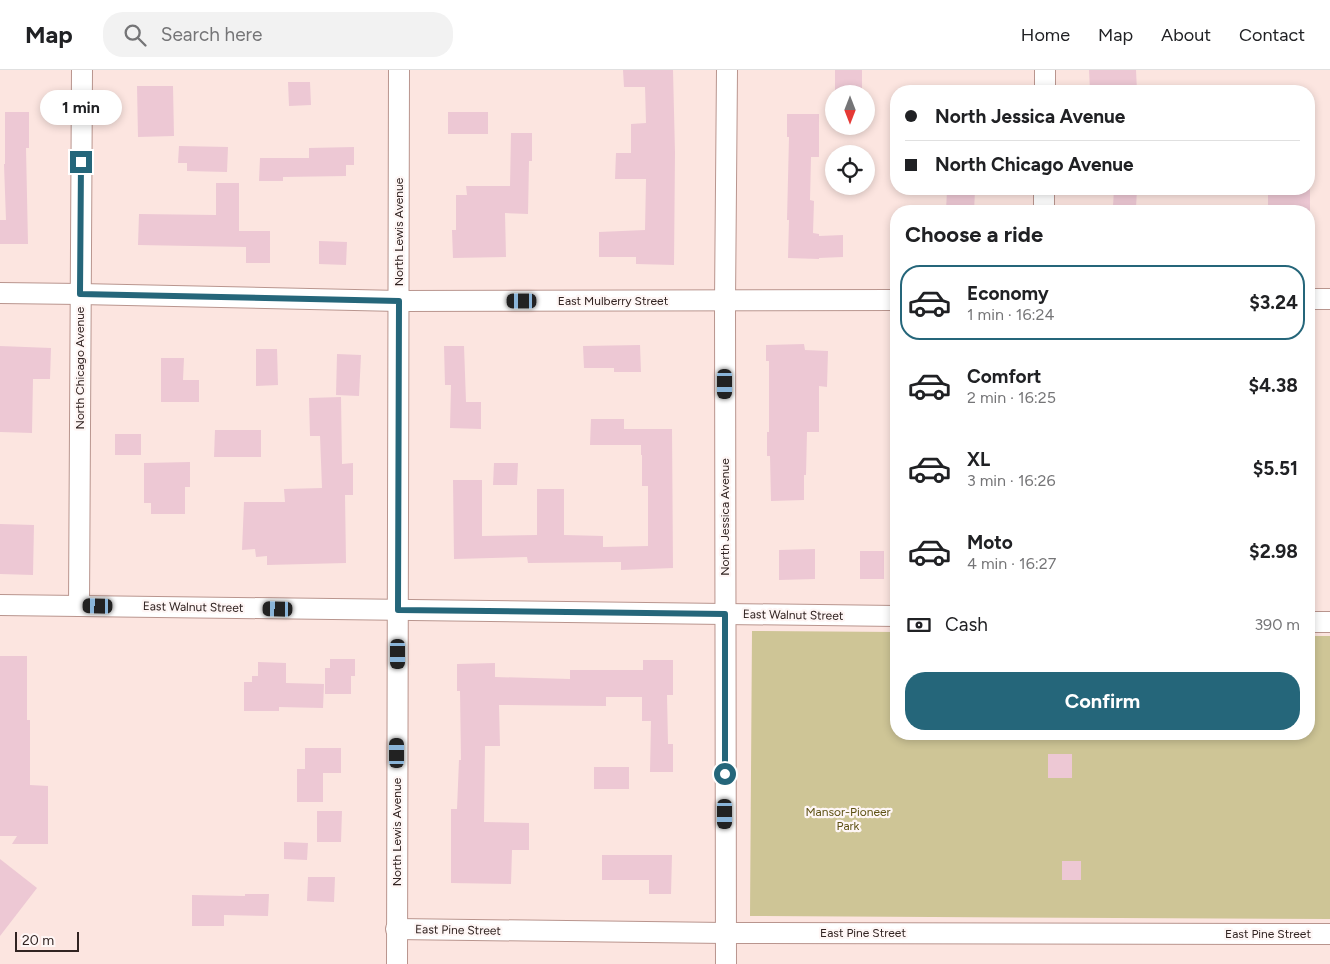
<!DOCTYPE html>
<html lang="en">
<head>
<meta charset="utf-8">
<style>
	:root { --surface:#fff; --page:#f2f2f2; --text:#202124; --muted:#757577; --line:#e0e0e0; --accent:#25667a }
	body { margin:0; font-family:Figtree,sans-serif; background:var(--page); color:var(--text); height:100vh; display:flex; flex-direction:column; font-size:19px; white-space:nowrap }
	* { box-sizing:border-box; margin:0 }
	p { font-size:16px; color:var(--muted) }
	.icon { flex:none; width:28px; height:28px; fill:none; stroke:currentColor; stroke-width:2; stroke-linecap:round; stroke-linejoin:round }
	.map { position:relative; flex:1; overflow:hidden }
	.details { position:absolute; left:890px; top:135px; width:425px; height:535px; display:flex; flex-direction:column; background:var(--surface); border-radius:20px; box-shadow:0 2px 8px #0003 }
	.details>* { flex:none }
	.guide { position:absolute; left:890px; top:15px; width:425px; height:110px; border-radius:20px; box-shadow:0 2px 8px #0003; display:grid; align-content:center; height:110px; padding:0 15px; background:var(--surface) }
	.needle { width:32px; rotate:180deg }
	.fabs { position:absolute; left:825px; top:15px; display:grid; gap:10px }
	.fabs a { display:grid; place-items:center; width:50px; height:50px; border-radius:50%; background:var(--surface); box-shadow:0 2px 8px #0003; font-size:25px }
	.scale { position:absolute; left:15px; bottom:12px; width:64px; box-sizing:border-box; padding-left:5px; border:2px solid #312321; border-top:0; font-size:14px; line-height:18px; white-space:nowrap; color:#312321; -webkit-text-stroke:4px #fef6f5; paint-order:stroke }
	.end { position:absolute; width:22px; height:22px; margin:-11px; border:6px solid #25667a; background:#fff; box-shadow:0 0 0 2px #fff }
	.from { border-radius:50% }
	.bubble { position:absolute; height:35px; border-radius:18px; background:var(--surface); box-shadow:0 2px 8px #0003; font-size:16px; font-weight:700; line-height:35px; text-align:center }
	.car { position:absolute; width:15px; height:30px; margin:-15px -8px; border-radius:6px; box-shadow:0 0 4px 1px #0007; background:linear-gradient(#222 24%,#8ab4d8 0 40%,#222 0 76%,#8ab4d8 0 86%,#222 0) }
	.guide b { display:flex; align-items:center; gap:18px; height:48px; font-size:19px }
	.guide b+b { border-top:1px solid var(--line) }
	.guide i { width:12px; height:12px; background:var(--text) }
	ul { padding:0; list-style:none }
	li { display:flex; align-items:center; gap:15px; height:75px; margin:0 10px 8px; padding:0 5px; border:2px solid transparent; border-radius:20px }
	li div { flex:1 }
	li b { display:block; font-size:19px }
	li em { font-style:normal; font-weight:700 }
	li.selected { border-color:var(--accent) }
	li>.icon { width:45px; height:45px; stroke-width:1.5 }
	h2 { padding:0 15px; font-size:22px; line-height:60px }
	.pay { display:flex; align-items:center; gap:12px; height:55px; padding:0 15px; font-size:19px }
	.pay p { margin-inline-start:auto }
	.button { display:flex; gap:10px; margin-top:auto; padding:10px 15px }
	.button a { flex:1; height:58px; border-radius:20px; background:var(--accent); color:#fff; font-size:20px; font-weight:700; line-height:58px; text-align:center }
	header { display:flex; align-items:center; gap:30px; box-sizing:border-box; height:70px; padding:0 25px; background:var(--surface); border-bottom:1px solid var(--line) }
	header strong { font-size:24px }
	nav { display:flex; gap:28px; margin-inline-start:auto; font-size:18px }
	.search { width:350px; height:45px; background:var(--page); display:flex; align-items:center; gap:12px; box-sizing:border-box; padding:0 18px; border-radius:20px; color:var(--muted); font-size:19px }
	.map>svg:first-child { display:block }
	.green { fill:#cec596 }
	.building { fill:#edc8d4 }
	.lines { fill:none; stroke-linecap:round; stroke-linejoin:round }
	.street-casing { stroke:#b9958e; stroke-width:22 }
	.street { stroke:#fff; stroke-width:20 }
	.route { stroke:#25667a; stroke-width:6 }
	.labels { text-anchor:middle; stroke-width:4.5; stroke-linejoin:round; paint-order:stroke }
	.street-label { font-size:12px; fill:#312321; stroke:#fef6f5 }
	.park-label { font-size:12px; fill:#5d5114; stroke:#fef6f5 }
</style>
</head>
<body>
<header>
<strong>Map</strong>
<div class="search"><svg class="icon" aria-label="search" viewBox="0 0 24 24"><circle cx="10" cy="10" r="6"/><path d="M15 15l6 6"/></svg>Search here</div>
<nav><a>Home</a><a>Map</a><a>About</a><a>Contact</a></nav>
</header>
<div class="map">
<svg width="1330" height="894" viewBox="0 0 1330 894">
	<rect width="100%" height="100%" fill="#fce5e0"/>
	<path class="green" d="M 752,561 L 896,562 L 896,664 L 1309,664 L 1309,566 L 1330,566 L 1330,849 L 750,846 Z"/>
	<g class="building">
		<path d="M 623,0 L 673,0 L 675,83 L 674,195 L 636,194 L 636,187 L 599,187 L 599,162 L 645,160 L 646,109 L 615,109 L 616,83 L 631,83 L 631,54 L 646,53 L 645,17 L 624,17 Z"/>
		<rect x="835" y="0" width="27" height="24"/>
		<path d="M 1089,0 L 1136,0 L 1137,21 L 1090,21 Z"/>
		<path d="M 288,12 L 310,12 L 311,35 L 289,36 Z"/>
		<path d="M 137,16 L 173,16 L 174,66 L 138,67 Z"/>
		<path d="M 5,42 L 29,42 L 29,78 L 26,78 L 28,174 L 0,174 L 0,150 L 6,150 L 4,94 L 5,94 Z"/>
		<rect x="448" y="42" width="40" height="22"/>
		<path d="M 787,44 L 819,44 L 819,87 L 811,87 L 810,130 L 814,131 L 813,163 L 819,164 L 819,166 L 843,165 L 843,187 L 819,188 L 819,189 L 788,188 L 789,150 L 787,150 L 789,67 L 787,67 Z"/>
		<path d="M 511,63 L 532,63 L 532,91 L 529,91 L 528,144 L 505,143 L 506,187 L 453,188 L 452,160 L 456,160 L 456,125 L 467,125 L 466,116 L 510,116 Z"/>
		<path d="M 179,76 L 228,77 L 227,102 L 187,101 L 187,93 L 178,93 Z"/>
		<path d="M 354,77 L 354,95 L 346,95 L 346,106 L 283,107 L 283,111 L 259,111 L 260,88 L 309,88 L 309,78 Z"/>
		<path d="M 216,113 L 239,113 L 239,161 L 270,161 L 270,193 L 246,193 L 246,177 L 138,175 L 139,144 L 216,145 Z"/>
		<path d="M 1114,119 L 1137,120 L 1136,137 L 1113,136 Z"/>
		<rect x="1268" y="119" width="42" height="22"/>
		<path d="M 947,120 L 975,121 L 974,141 L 946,141 Z"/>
		<path d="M 319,171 L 347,172 L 346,195 L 319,194 Z"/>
		<path d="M 804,274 L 805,280 L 828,281 L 827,317 L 819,316 L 819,362 L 807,362 L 806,405 L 804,405 L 804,430 L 771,431 L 770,386 L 767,386 L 767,362 L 769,362 L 769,291 L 766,291 L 766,275 Z"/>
		<path d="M 640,275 L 641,302 L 614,302 L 614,298 L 584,298 L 583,276 Z"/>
		<path d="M 0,276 L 51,278 L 50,309 L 33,309 L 32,363 L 0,362 Z"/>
		<path d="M 444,276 L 464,276 L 466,332 L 481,332 L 481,359 L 450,358 L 451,315 L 445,315 Z"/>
		<path d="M 256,279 L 277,279 L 278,315 L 256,316 Z"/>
		<path d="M 337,284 L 361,285 L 359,326 L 336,325 Z"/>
		<path d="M 161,288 L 184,288 L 183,310 L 199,310 L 199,332 L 161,332 Z"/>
		<path d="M 341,327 L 342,394 L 353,393 L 353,425 L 345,425 L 346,493 L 267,495 L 267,486 L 256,487 L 255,479 L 242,480 L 244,432 L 285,432 L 284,419 L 322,418 L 320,366 L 310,366 L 309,328 Z"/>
		<path d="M 591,349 L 624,349 L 624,359 L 672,359 L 673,498 L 621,500 L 621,492 L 528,493 L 527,487 L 454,489 L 453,410 L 482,410 L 482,466 L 537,465 L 537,419 L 564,419 L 564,465 L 603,466 L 603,477 L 648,476 L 648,416 L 642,416 L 642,385 L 641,385 L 641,375 L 590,375 Z"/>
		<path d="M 215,360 L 261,360 L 261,387 L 214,387 Z"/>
		<rect x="115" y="364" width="26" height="21"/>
		<path d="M 190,392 L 190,417 L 185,417 L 185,444 L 151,444 L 151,433 L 144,433 L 144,393 Z"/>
		<path d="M 494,393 L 518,393 L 517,415 L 493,415 Z"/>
		<path d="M 0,454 L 34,455 L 33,505 L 0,504 Z"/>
		<path d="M 815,479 L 815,509 L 779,510 L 779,480 Z"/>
		<rect x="860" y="481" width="24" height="28"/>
		<path d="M 0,586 L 27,586 L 27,650 L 30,650 L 30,715 L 48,716 L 48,774 L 12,774 L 17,766 L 0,766 Z"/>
		<path d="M 330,589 L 355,589 L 355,606 L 351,606 L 351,624 L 325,624 L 325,598 L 330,598 Z"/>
		<path d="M 643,590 L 673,590 L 673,625 L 667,625 L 668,674 L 673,674 L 673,702 L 650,702 L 651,651 L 642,651 L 642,627 L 606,627 L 606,636 L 499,635 L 500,676 L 485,676 L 484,752 L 529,753 L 529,780 L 512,780 L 511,814 L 451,813 L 451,739 L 457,739 L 459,690 L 461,690 L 460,621 L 457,621 L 457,594 L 495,593 L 495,607 L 570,609 L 570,600 L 643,600 Z"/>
		<path d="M 258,592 L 286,593 L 286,613 L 324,614 L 323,638 L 279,637 L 279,641 L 244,641 L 244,612 L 252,612 L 252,606 L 258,606 Z"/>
		<path d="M 305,678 L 341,678 L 341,703 L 323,703 L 323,732 L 297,732 L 297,699 L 305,699 Z"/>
		<rect x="1048" y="684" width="24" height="24"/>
		<rect x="594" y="697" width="35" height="22"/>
		<path d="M 317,741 L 342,741 L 341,772 L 317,772 Z"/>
		<path d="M 284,772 L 308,773 L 307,790 L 284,789 Z"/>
		<path d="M 602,785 L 672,785 L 671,824 L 649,824 L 649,810 L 602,810 Z"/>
		<path d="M 0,789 L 37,818 L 0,866 Z"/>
		<rect x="1062" y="791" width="19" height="19"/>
		<path d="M 308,807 L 335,807 L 334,832 L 307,831 Z"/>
		<path d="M 245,824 L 269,824 L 268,846 L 224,845 L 224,856 L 192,856 L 192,825 L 245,826 Z"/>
	</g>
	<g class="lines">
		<g class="street-casing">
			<g id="street">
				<path d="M 1045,21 L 1045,0"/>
				<path d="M 1044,141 L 1044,119"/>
				<path d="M 0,223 L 80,224 L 399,231 L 896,230"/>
				<path d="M 1309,229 L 1330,229"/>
				<path d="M 0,535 L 896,546"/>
				<path d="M 79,536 L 82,0"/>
				<path d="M 1309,552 L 1330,552"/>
				<path d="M 396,859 L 725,863 L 1330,864"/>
				<path d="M 397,894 L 399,0"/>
				<path d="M 726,894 L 725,231 L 727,0"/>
			</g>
		</g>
		<use href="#street" class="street"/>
	</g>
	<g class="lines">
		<path class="route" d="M 81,92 L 80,224 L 399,231 L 398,540 L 725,544 L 725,704"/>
	</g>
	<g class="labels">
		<g class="street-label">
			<text transform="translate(399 162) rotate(-90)" y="4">North Lewis Avenue</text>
			<text x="613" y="235">East Mulberry Street</text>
			<text transform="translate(80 298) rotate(-90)" y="4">North Chicago Avenue</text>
			<text transform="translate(725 447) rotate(-90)" y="4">North Jessica Avenue</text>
			<text transform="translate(193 537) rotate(1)" y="4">East Walnut Street</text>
			<text transform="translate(793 545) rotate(1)" y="4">East Walnut Street</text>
			<text transform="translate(397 762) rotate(-90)" y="4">North Lewis Avenue</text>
			<text transform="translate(458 860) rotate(1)" y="4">East Pine Street</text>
			<text x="863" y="867">East Pine Street</text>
			<text x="1268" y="868">East Pine Street</text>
		</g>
		<g class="park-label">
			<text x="848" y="746">Mansor-Pioneer<tspan x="848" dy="14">Park</tspan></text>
		</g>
	</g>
</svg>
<div class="fabs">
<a><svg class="needle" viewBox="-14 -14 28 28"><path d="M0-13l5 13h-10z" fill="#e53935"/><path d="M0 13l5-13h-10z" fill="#757577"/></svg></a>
<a><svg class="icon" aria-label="locate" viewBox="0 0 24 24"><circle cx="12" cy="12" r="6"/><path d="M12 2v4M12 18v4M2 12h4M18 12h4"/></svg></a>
</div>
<div class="scale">20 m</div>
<i class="end from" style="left:725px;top:704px"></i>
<i class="end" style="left:81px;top:92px"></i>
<div class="bubble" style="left:40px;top:20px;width:82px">1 min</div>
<i class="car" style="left:522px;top:231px;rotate:270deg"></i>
<i class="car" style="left:725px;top:314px;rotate:180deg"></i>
<i class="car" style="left:98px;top:536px;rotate:271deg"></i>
<i class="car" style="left:278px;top:539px;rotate:271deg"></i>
<i class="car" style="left:398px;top:584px;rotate:180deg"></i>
<i class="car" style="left:397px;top:683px;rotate:0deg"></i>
<i class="car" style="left:725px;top:744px;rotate:180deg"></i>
<div class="guide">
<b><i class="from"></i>North Jessica Avenue</b>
<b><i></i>North Chicago Avenue</b>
</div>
<section class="details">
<h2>Choose a ride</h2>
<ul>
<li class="selected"><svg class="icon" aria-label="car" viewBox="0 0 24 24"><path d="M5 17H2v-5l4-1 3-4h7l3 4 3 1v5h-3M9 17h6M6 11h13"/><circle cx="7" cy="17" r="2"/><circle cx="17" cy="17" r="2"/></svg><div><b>Economy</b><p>1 min · 16:24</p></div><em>$3.24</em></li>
<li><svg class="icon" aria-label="car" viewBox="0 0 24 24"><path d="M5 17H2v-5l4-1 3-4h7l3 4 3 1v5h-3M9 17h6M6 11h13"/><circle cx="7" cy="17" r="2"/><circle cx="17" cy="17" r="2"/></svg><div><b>Comfort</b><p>2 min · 16:25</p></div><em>$4.38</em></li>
<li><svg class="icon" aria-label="car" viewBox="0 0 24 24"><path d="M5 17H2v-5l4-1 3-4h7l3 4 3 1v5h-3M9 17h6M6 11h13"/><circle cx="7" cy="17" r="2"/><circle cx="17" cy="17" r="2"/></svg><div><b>XL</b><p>3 min · 16:26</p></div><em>$5.51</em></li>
<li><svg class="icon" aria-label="car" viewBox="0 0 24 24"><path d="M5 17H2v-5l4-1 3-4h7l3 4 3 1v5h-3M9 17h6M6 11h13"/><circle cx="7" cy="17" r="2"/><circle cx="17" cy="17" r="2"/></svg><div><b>Moto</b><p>4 min · 16:27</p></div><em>$2.98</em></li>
</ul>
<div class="pay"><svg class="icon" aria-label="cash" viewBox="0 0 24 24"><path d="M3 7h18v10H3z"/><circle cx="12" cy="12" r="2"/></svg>Cash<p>390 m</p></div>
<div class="button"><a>Confirm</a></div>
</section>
</div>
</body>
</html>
